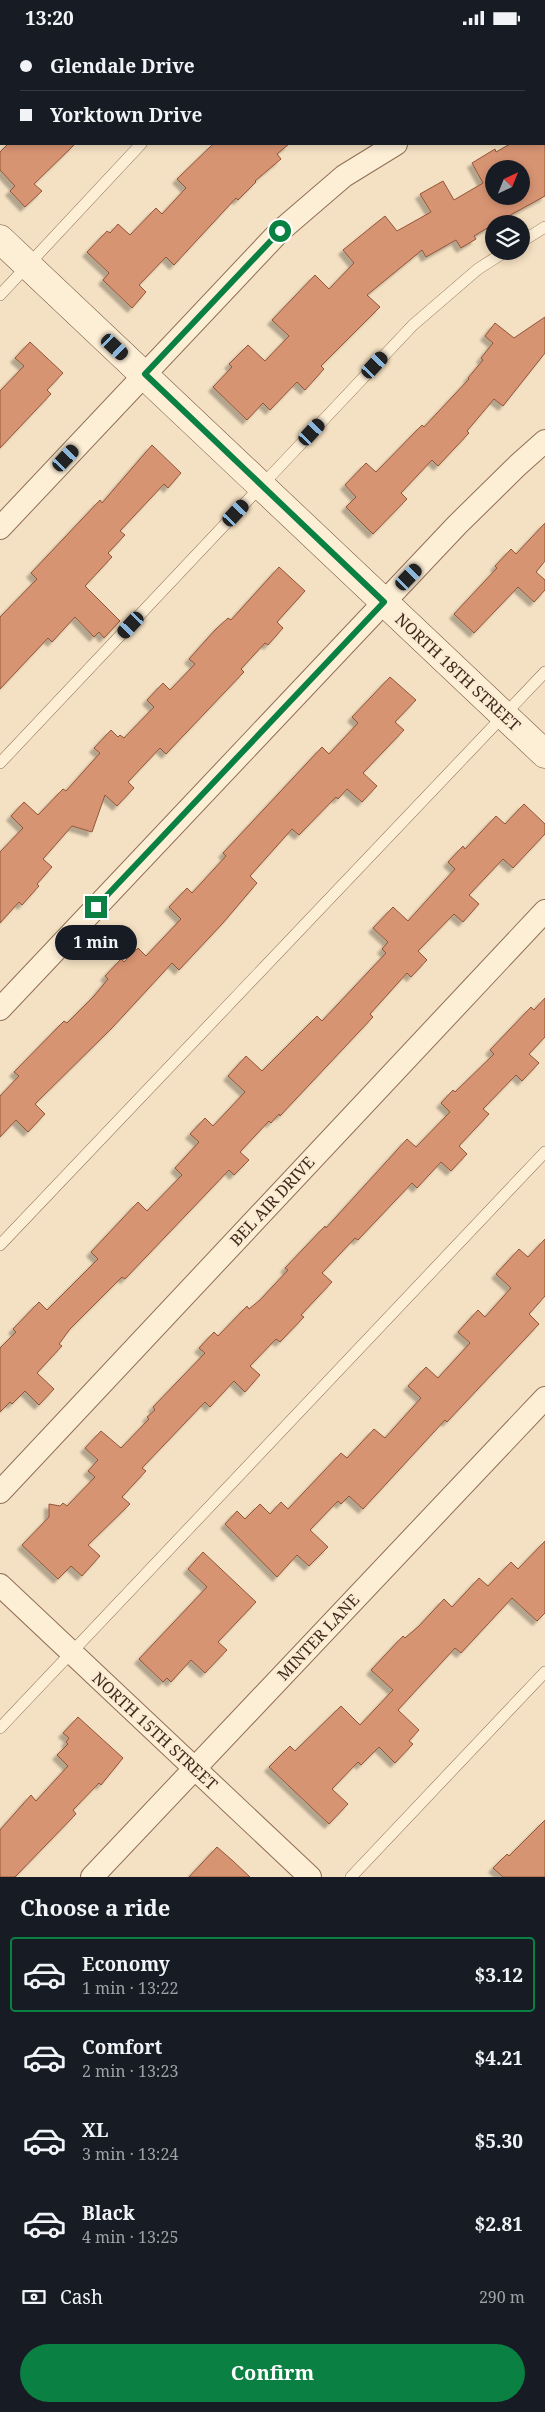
<!DOCTYPE html>
<html lang="en">
<head>
<meta charset="utf-8">
<style>
	:root { --surface:#171b24; --page:#20242c; --text:#f1f3f6; --muted:#9ea1a6; --line:#363941; --accent:#0b8043 }
	body { margin:0; font-family:"Noto Serif",serif; background:var(--page); color:var(--text); height:100vh; display:flex; flex-direction:column; font-size:19px; white-space:nowrap }
	* { box-sizing:border-box; margin:0 }
	p { font-size:16px; color:var(--muted) }
	.icon { flex:none; width:28px; height:28px; fill:none; stroke:currentColor; stroke-width:2; stroke-linecap:round; stroke-linejoin:round }
	.map { position:relative; height:1842px; overflow:hidden }
	.sheet { display:flex; flex-direction:column; background:var(--surface); flex:1 }
	.sheet>* { flex:none }
	.banner { position:absolute; left:0px; top:0px; width:545px; height:110px; box-shadow:0 2px 8px #0003; display:grid; align-content:center; height:110px; padding:0 20px; background:var(--surface) }
	.needle { width:32px; rotate:43deg }
	.fabs { position:absolute; left:485px; top:125px; display:grid; gap:10px }
	.fabs a { display:grid; place-items:center; width:45px; height:45px; border-radius:50%; background:var(--surface); box-shadow:0 2px 8px #0003; font-size:25px }
	.end { position:absolute; width:22px; height:22px; margin:-11px; border:6px solid #0b8043; background:#fff; box-shadow:0 0 0 2px #fff }
	.from { border-radius:50% }
	.bubble { position:absolute; height:35px; border-radius:18px; background:var(--surface); box-shadow:0 2px 8px #0003; font-size:16px; font-weight:700; line-height:35px; text-align:center }
	.car { position:absolute; width:15px; height:30px; margin:-15px -8px; border-radius:6px; box-shadow:0 0 4px 1px #0007; background:linear-gradient(#222 24%,#8ab4d8 0 40%,#222 0 76%,#8ab4d8 0 86%,#222 0) }
	.banner b { display:flex; align-items:center; gap:18px; height:48px; font-size:19px }
	.banner b+b { border-top:1px solid var(--line) }
	.banner i { width:12px; height:12px; background:var(--text) }
	ul { padding:0; list-style:none }
	li { display:flex; align-items:center; gap:15px; height:75px; margin:0 10px 8px; padding:0 10px; border:2px solid transparent; border-radius:5px }
	li div { flex:1 }
	li b { display:block; font-size:19px }
	li em { font-style:normal; font-weight:700 }
	li.current { border-color:var(--accent) }
	li>.icon { width:45px; height:45px; stroke-width:1.5 }
	h2 { padding:0 20px; font-size:22px; line-height:60px }
	.pay { display:flex; align-items:center; gap:12px; height:55px; padding:0 20px; font-size:19px }
	.pay p { margin-inline-start:auto }
	.button { display:flex; gap:10px; margin-top:auto; padding:10px 20px }
	.button a { flex:1; height:58px; border-radius:30px; background:var(--accent); color:#fff; font-size:20px; font-weight:700; line-height:58px; text-align:center }
	.status { display:flex; justify-content:space-between; align-items:center; height:35px; padding:0 25px; background:var(--surface); direction:ltr }
	.status svg { height:14px; fill:currentColor }
	.map>svg:first-child { display:block }
	.building { fill:#d79473; stroke:#925539; fill-rule:evenodd; filter:url(#shadow) }
	.lines { fill:none; stroke-linecap:round; stroke-linejoin:round }
	.lane-casing { stroke:#907056; stroke-width:12 }
	.street-casing { stroke:#907056; stroke-width:24 }
	.secondary-casing { stroke:#725139; stroke-width:29 }
	.lane { stroke:#fdeed6; stroke-width:11 }
	.street { stroke:#fdeed6; stroke-width:22 }
	.secondary { stroke:#fdeed6; stroke-width:28 }
	.route { stroke:#0b8043; stroke-width:6 }
	.labels { text-anchor:middle; stroke-width:4.5; stroke-linejoin:round; paint-order:stroke }
	.street-label { font-size:16px; fill:#3e2a1c; stroke:#faebd2 }
</style>
</head>
<body>
<div class="status"><b>13:20</b><svg viewBox="0 0 49 12"><path d="M0 12V9h3v3zM5 12V6h3v6zM10 12V3h3v9zM15 12V0h3v12zM26 1h20v11H26zM47 4h2v5h-2z"/></svg></div>
<div class="map">
<svg width="545" height="1842" viewBox="0 0 545 1842">
	<defs>
		<filter id="shadow"><feDropShadow dx="-4.5" dy="4.5" stdDeviation="1" flood-color="#0004"/></filter>
	</defs>
	<rect width="100%" height="100%" fill="#f4e0c2"/>
	<g class="building">
		<path d="M 8,109 L 75,109 L 34,149 L 42,156 L 25,172 L 10,156 L 15,151 L 0,135 L 0,117 Z"/>
		<path d="M 213,109 L 289,109 L 277,119 L 281,124 L 255,146 L 256,147 L 238,165 L 236,163 L 174,230 L 166,222 L 139,250 L 146,257 L 132,273 L 103,245 L 109,238 L 87,217 L 107,196 L 110,198 L 118,189 L 130,200 L 156,173 L 162,179 L 186,153 L 177,144 Z"/>
		<path d="M 510,109 L 545,109 L 545,161 L 494,189 L 474,201 L 476,204 L 461,213 L 456,205 L 426,222 L 422,215 L 367,260 L 380,272 L 321,331 L 324,334 L 305,355 L 297,347 L 270,375 L 263,368 L 247,385 L 213,352 L 232,332 L 229,329 L 248,310 L 265,326 L 289,301 L 272,285 L 315,240 L 329,254 L 354,228 L 343,215 L 385,181 L 397,196 L 431,177 L 420,159 L 443,146 L 454,165 L 483,148 L 472,128 L 495,114 L 496,117 ZM 494,134 L 521,134 L 521,161 L 494,161 Z"/>
		<path d="M 545,282 L 545,318 L 503,371 L 494,364 L 467,396 L 469,398 L 438,431 L 432,425 L 401,458 L 407,464 L 373,499 L 346,472 L 356,462 L 345,450 L 366,428 L 376,437 L 422,390 L 424,392 L 469,344 L 468,343 L 483,325 L 481,323 L 493,308 L 485,301 L 495,288 L 514,303 Z"/>
		<path d="M 30,307 L 63,338 L 47,355 L 51,359 L 0,413 L 0,356 L 24,331 L 15,323 Z"/>
		<path d="M 152,410 L 181,438 L 168,453 L 164,449 L 120,496 L 125,500 L 108,518 L 112,522 L 85,551 L 120,586 L 104,603 L 99,597 L 94,602 L 75,582 L 52,607 L 48,603 L 0,654 L 0,582 L 37,544 L 31,538 L 100,465 L 102,468 Z"/>
		<path d="M 545,488 L 545,526 L 536,537 L 545,545 L 545,555 L 534,567 L 518,552 L 474,598 L 454,579 L 497,533 L 495,531 L 511,514 L 516,519 Z"/>
		<path d="M 279,532 L 305,556 L 277,587 L 283,593 L 268,610 L 265,608 L 241,634 L 244,637 L 166,719 L 160,713 L 128,747 L 134,753 L 117,771 L 105,760 L 92,797 L 72,791 L 43,824 L 52,832 L 37,849 L 39,851 L 22,870 L 19,867 L 0,888 L 0,817 L 23,793 L 11,781 L 24,767 L 38,780 L 63,754 L 66,756 L 100,718 L 94,713 L 111,695 L 118,702 L 120,700 L 124,703 L 154,672 L 147,665 L 163,648 L 170,655 L 195,629 L 189,624 L 215,595 L 228,583 L 231,585 Z"/>
		<path d="M 390,642 L 416,665 L 395,687 L 404,695 L 363,738 L 377,751 L 362,767 L 347,754 L 338,764 L 336,762 L 299,800 L 292,794 L 250,841 L 257,848 L 223,888 L 179,935 L 172,928 L 112,993 L 35,1069 L 45,1079 L 28,1097 L 16,1085 L 0,1102 L 0,1061 L 19,1041 L 14,1037 L 64,986 L 67,988 L 94,961 L 108,944 L 105,941 L 121,924 L 124,927 L 138,913 L 146,921 L 181,884 L 169,872 L 187,853 L 192,858 L 226,821 L 223,818 L 322,712 L 329,719 L 358,688 L 352,682 Z"/>
		<path d="M 524,769 L 545,789 L 545,799 L 513,833 L 503,824 L 469,860 L 479,869 L 463,887 L 454,879 L 418,916 L 427,925 L 411,942 L 407,938 L 370,979 L 373,982 L 280,1081 L 279,1079 L 271,1088 L 269,1086 L 240,1117 L 249,1125 L 234,1140 L 229,1135 L 125,1244 L 122,1242 L 70,1294 L 59,1309 L 62,1311 L 37,1338 L 54,1354 L 39,1370 L 25,1356 L 12,1369 L 10,1367 L 0,1377 L 0,1313 L 16,1297 L 13,1294 L 39,1267 L 47,1275 L 98,1224 L 91,1217 L 138,1167 L 147,1176 L 182,1140 L 175,1133 L 199,1107 L 190,1099 L 205,1083 L 213,1091 L 245,1057 L 228,1041 L 246,1021 L 262,1036 L 317,981 L 322,986 L 386,918 L 382,914 L 388,907 L 373,893 L 393,872 L 408,886 L 455,834 L 448,827 L 463,811 L 465,814 L 496,781 L 505,789 Z"/>
		<path d="M 545,963 L 545,1002 L 529,1019 L 539,1028 L 522,1046 L 516,1040 L 483,1074 L 489,1079 L 459,1111 L 467,1119 L 451,1136 L 441,1127 L 417,1153 L 412,1148 L 358,1205 L 355,1203 L 322,1238 L 332,1247 L 301,1280 L 304,1282 L 280,1307 L 276,1304 L 250,1331 L 260,1340 L 245,1357 L 234,1346 L 210,1372 L 205,1367 L 142,1433 L 146,1436 L 122,1462 L 130,1469 L 88,1510 L 100,1521 L 82,1541 L 71,1531 L 58,1544 L 22,1510 L 49,1482 L 49,1469 L 60,1471 L 63,1468 L 67,1471 L 95,1442 L 88,1436 L 98,1425 L 85,1413 L 101,1396 L 121,1413 L 149,1384 L 147,1382 L 155,1375 L 153,1372 L 205,1318 L 199,1313 L 214,1297 L 218,1301 L 247,1271 L 249,1274 L 260,1265 L 288,1235 L 285,1233 L 325,1191 L 326,1193 L 407,1104 L 416,1112 L 450,1077 L 441,1068 L 453,1055 L 455,1057 L 494,1019 L 490,1015 L 531,972 L 534,975 Z"/>
		<path d="M 545,1204 L 545,1261 L 529,1279 L 539,1289 L 447,1387 L 445,1385 L 363,1474 L 349,1461 L 341,1469 L 338,1466 L 310,1495 L 328,1512 L 309,1531 L 297,1520 L 277,1542 L 225,1489 L 237,1476 L 245,1484 L 260,1469 L 270,1479 L 281,1467 L 288,1474 L 341,1418 L 347,1423 L 374,1394 L 385,1403 L 421,1363 L 408,1351 L 426,1332 L 438,1343 L 470,1308 L 458,1297 L 478,1275 L 485,1282 L 511,1253 L 496,1239 L 519,1214 L 528,1222 Z"/>
		<path d="M 545,1506 L 545,1578 L 537,1586 L 512,1563 L 461,1618 L 455,1613 L 398,1675 L 419,1695 L 409,1706 L 413,1709 L 395,1728 L 379,1712 L 361,1730 L 358,1727 L 332,1754 L 348,1769 L 329,1789 L 269,1732 L 290,1711 L 295,1716 L 341,1671 L 360,1690 L 393,1655 L 371,1635 L 403,1601 L 405,1603 L 419,1591 L 444,1564 L 452,1572 L 479,1543 L 488,1551 L 511,1527 L 518,1534 Z"/>
		<path d="M 203,1517 L 256,1567 L 218,1607 L 227,1615 L 205,1638 L 191,1625 L 171,1647 L 167,1643 L 163,1647 L 139,1624 L 207,1552 L 188,1534 Z"/>
		<path d="M 78,1682 L 123,1723 L 101,1750 L 99,1748 L 73,1775 L 76,1779 L 15,1842 L 0,1842 L 0,1795 L 31,1760 L 36,1766 L 68,1731 L 57,1720 L 68,1709 L 66,1707 L 69,1703 L 63,1698 Z"/>
		<path d="M 545,1785 L 545,1842 L 503,1842 L 493,1833 L 507,1819 L 509,1821 Z"/>
		<path d="M 217,1812 L 233,1826 L 250,1842 L 189,1842 Z"/>
	</g>
	<g class="lines">
		<g class="lane-casing">
			<g id="lane">
				<path d="M 281,1 L 283,0"/>
				<path d="M 521,207 L 545,192"/>
				<path d="M 0,260 L 141,109"/>
				<path d="M 0,728 L 413,290 L 478,234 L 506,216"/>
				<path d="M 0,1210 L 545,637"/>
				<path d="M 0,1693 L 545,1117"/>
				<path d="M 351,1842 L 545,1637"/>
			</g>
		</g>
		<g class="street-casing">
			<g id="street">
				<path d="M 44,1 L 45,0"/>
				<path d="M 544,19 L 545,18"/>
				<path d="M 0,41 L 1,39"/>
				<path d="M 0,493 L 280,196 L 344,141 L 396,109"/>
				<path d="M 0,974 L 457,490 L 518,430 L 545,406"/>
				<path d="M 0,1457 L 545,876"/>
				<path d="M 0,1550 L 310,1842"/>
				<path d="M 92,1842 L 545,1363"/>
			</g>
		</g>
		<g class="secondary-casing">
			<path id="secondary" d="M 0,204 L 545,719"/>
		</g>
		<use href="#lane" class="lane"/>
		<use href="#street" class="street"/>
		<use href="#secondary" class="secondary"/>
	</g>
	<g class="lines">
		<path class="route" d="M 96,872 L 384,567 L 145,339 L 280,196"/>
	</g>
	<g class="labels">
		<g class="street-label">
			<text transform="translate(458 637) rotate(43)" y="6">NORTH 18TH STREET</text>
			<text transform="translate(272 1166) rotate(-47)" y="6">BEL AIR DRIVE</text>
			<text transform="translate(318 1602) rotate(-47)" y="6">MINTER LANE</text>
			<text transform="translate(155 1696) rotate(43)" y="6">NORTH 15TH STREET</text>
		</g>
	</g>
</svg>
<div class="fabs">
<a><svg class="needle" viewBox="-14 -14 28 28"><path d="M0-13l5 13h-10z" fill="#e53935"/><path d="M0 13l5-13h-10z" fill="#9ea1a6"/></svg></a>
<a><svg class="icon" aria-label="layers" viewBox="0 0 24 24"><path d="M12 4l9 5-9 5-9-5zM3 14l9 5 9-5"/></svg></a>
</div>
<i class="end from" style="left:280px;top:196px"></i>
<i class="end" style="left:96px;top:872px"></i>
<div class="bubble" style="left:55px;top:890px;width:82px">1 min</div>
<i class="car" style="left:115px;top:312px;rotate:133deg"></i>
<i class="car" style="left:375px;top:330px;rotate:43deg"></i>
<i class="car" style="left:312px;top:397px;rotate:43deg"></i>
<i class="car" style="left:66px;top:423px;rotate:43deg"></i>
<i class="car" style="left:236px;top:478px;rotate:43deg"></i>
<i class="car" style="left:409px;top:542px;rotate:44deg"></i>
<i class="car" style="left:131px;top:590px;rotate:223deg"></i>
<div class="banner">
<b><i class="from"></i>Glendale Drive</b>
<b><i></i>Yorktown Drive</b>
</div>
</div>
<section class="sheet">
<h2>Choose a ride</h2>
<ul>
<li class="current"><svg class="icon" aria-label="car" viewBox="0 0 24 24"><path d="M5 17H2v-5l4-1 3-4h7l3 4 3 1v5h-3M9 17h6M6 11h13"/><circle cx="7" cy="17" r="2"/><circle cx="17" cy="17" r="2"/></svg><div><b>Economy</b><p>1 min · 13:22</p></div><em>$3.12</em></li>
<li><svg class="icon" aria-label="car" viewBox="0 0 24 24"><path d="M5 17H2v-5l4-1 3-4h7l3 4 3 1v5h-3M9 17h6M6 11h13"/><circle cx="7" cy="17" r="2"/><circle cx="17" cy="17" r="2"/></svg><div><b>Comfort</b><p>2 min · 13:23</p></div><em>$4.21</em></li>
<li><svg class="icon" aria-label="car" viewBox="0 0 24 24"><path d="M5 17H2v-5l4-1 3-4h7l3 4 3 1v5h-3M9 17h6M6 11h13"/><circle cx="7" cy="17" r="2"/><circle cx="17" cy="17" r="2"/></svg><div><b>XL</b><p>3 min · 13:24</p></div><em>$5.30</em></li>
<li><svg class="icon" aria-label="car" viewBox="0 0 24 24"><path d="M5 17H2v-5l4-1 3-4h7l3 4 3 1v5h-3M9 17h6M6 11h13"/><circle cx="7" cy="17" r="2"/><circle cx="17" cy="17" r="2"/></svg><div><b>Black</b><p>4 min · 13:25</p></div><em>$2.81</em></li>
</ul>
<div class="pay"><svg class="icon" aria-label="cash" viewBox="0 0 24 24"><path d="M3 7h18v10H3z"/><circle cx="12" cy="12" r="2"/></svg>Cash<p>290 m</p></div>
<div class="button"><a>Confirm</a></div>
</section>
</body>
</html>
